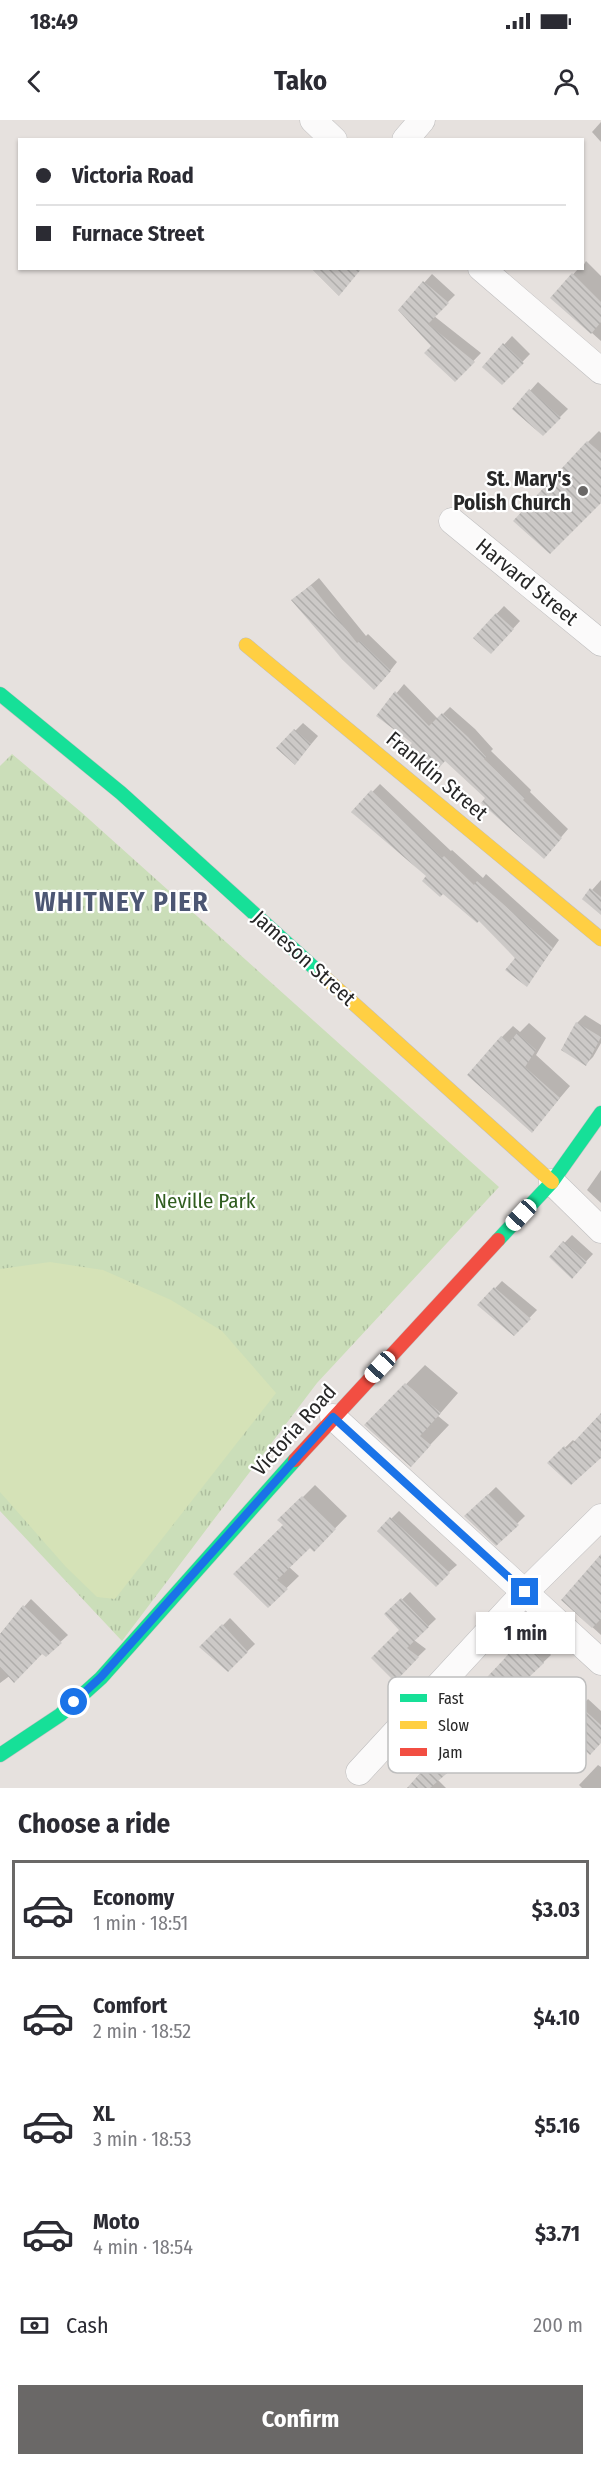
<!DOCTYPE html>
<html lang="en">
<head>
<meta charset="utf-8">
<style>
	:root { --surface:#fff; --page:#f2f2f3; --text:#2b2b33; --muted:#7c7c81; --line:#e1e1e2; --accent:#6a6867 }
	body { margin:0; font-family:"Fira Sans Condensed",sans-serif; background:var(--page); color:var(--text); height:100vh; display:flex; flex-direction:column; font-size:22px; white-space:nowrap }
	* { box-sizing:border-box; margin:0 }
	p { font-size:20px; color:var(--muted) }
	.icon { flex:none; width:33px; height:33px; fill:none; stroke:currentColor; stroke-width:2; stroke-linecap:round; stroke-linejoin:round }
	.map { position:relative; height:1668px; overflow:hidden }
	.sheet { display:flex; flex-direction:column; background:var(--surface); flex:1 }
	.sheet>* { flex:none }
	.banner { position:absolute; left:18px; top:18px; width:566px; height:132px; border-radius:0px; box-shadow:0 2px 4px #0004; display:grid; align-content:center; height:132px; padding:0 18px; background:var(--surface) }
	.end { position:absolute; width:27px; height:27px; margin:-14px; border:8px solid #1a73e8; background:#fff; box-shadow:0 0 0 3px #fff }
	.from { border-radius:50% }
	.bubble { position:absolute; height:42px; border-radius:0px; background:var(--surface); box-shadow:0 2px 4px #0004; font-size:20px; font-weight:700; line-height:42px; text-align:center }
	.car { position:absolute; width:18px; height:36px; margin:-18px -9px; border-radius:8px; box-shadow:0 0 4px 2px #0007; background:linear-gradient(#fff 24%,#345 0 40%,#fff 0 76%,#345 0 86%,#fff 0) }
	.banner b { display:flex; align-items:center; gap:21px; height:57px; font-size:22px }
	.banner b+b { border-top:2px solid var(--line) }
	.banner i { width:15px; height:15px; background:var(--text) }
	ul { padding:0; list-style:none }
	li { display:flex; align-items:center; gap:18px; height:99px; margin:0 12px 9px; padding:0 6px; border:3px solid transparent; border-radius:0px }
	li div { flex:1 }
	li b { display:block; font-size:22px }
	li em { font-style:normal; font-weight:700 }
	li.current { border-color:var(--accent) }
	li>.icon { width:54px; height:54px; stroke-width:1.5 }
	h2 { padding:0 18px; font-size:27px; line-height:72px }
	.pay { display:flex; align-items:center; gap:15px; height:66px; padding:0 18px; font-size:22px }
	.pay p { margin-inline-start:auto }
	.cta { display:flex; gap:12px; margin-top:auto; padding:12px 18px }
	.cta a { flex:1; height:69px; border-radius:0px; background:var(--accent); color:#fff; font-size:24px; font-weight:700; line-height:69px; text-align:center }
	.status { display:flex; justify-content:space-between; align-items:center; height:42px; padding:0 30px; background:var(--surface); direction:ltr }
	.status svg { height:16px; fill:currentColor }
	header { display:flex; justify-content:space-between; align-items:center; height:78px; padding:0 18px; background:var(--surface); font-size:27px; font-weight:700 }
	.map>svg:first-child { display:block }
	.park { fill:url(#park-tufts) }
	.pitch { fill:#d5e2b7 }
	.shadow { fill:#0003 }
	.building { fill:url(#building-back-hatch) }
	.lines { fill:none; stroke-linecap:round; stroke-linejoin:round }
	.street-casing { stroke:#bfbebf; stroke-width:27 }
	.fast-casing { stroke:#bfbebf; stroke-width:15 }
	.slow-casing { stroke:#bfbebf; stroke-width:15 }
	.jam-casing { stroke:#bfbebf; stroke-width:15 }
	.street { stroke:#fbfafa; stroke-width:26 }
	.fast { stroke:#16e098; stroke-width:14 }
	.slow { stroke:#ffcf43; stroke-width:14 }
	.jam { stroke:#f24e42; stroke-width:14 }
	.route { stroke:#1a73e8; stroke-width:8 }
	.poi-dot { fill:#6a6867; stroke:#fff; stroke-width:2 }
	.labels { text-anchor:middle; stroke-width:4.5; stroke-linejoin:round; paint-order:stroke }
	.poi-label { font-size:21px; font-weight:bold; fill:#272727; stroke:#fff; text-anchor:end }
	.street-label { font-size:21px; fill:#272727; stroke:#fff }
	.park-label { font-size:21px; fill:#305d1f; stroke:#fff }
	.district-label { font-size:27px; font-weight:bold; letter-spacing:1.5px; fill:#4c5673; stroke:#fff }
	.key { fill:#fff; stroke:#bebebe; stroke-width:1.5 }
	.key-label { font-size:16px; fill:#272727 }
</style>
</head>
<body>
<div class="status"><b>18:49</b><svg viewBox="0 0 49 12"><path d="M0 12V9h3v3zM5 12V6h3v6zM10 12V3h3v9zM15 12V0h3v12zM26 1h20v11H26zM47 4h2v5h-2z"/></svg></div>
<header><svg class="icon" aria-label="back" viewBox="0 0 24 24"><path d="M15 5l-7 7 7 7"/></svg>Tako<svg class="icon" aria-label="person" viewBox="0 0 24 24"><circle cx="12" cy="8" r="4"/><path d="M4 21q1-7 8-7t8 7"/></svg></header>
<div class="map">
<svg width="601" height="1668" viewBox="0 0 601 1668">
	<defs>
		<pattern id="park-tufts" width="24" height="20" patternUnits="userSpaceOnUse" patternTransform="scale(1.5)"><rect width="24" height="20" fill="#cbdeb9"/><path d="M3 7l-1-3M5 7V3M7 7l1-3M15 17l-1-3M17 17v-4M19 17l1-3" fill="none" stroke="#aebe9f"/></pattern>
		<pattern id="building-back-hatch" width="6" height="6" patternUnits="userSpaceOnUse" patternTransform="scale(1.5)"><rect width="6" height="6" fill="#ccc9c7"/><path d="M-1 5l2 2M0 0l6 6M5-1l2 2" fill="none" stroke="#afadab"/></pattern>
	</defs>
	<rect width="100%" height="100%" fill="#e6e1de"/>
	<path class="park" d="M 12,634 L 81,692 L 499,1067 L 317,1263 L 122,1521 L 0,1391 L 0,646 Z"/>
	<path class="pitch" d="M 50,1142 L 103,1150 L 171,1180 L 222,1211 L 276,1273 L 115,1479 L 97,1477 L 66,1447 L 0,1372 L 0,1149 Z"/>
	<g class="shadow">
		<path d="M 601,2 L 601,22 L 592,12 Z"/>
		<path d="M 586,141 L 601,156 L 601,221 L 552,177 L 579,148 L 582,148 Z"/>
		<path d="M 432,154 L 455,175 L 434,196 L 481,233 L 455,260 L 433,226 L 400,190 Z"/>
		<path d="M 512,216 L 530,234 L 502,263 L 484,247 Z"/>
		<path d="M 538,262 L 568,289 L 543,314 L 514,289 Z"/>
		<path d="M 599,311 L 601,313 L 601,380 L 588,322 Z"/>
		<path d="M 319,458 L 366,516 L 368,514 L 397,542 L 382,561 L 293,480 Z"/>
		<path d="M 504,486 L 520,501 L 499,524 L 475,517 Z"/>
		<path d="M 404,564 L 438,599 L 450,587 L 475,609 L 493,629 L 491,631 L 531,670 L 530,672 L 568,709 L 551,729 L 488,678 L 445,639 L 415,622 L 378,596 Z"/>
		<path d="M 303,603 L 318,616 L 302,635 L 278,628 Z"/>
		<path d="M 380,664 L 451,731 L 452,730 L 483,758 L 486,754 L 559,820 L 527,865 L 517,838 L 479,799 L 353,692 Z"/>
		<path d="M 601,760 L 601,794 L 584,779 Z"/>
		<path d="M 585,895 L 601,905 L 601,923 L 593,937 L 586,944 L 563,929 L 577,903 Z"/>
		<path d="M 529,903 L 546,918 L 536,935 L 570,966 L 532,1011 L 502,917 L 513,906 L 520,912 Z"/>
		<path d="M 601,1050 L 601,1083 L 587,1070 Z"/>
		<path d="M 572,1115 L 593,1134 L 579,1149 L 551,1137 Z"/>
		<path d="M 502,1161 L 537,1190 L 514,1214 L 479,1185 Z"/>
		<path d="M 425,1245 L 458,1273 L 438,1296 L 449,1305 L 430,1325 L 366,1305 Z"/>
		<path d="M 601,1294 L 601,1336 L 549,1343 L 573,1320 L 575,1322 Z"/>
		<path d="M 315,1365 L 347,1396 L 314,1430 L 310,1426 L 289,1447 L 299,1456 L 268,1486 L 285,1405 L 280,1400 Z"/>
		<path d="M 496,1367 L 525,1396 L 496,1424 L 466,1396 Z"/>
		<path d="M 399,1391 L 457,1445 L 449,1452 L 379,1411 Z"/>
		<path d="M 601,1436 L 601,1515 L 563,1480 Z"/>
		<path d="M 410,1472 L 436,1499 L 414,1520 L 426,1529 L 395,1559 L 401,1510 L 386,1495 Z"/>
		<path d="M 31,1479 L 68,1515 L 46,1535 L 42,1532 L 0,1563 L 0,1514 Z"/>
		<path d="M 230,1498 L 255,1524 L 228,1550 L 202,1527 Z"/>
		<path d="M 529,1510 L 551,1535 L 517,1567 L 523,1572 L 437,1659 L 446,1668 L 409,1668 Z"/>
		<path d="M 588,1579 L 601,1591 L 601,1621 L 581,1587 Z"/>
		<path d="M 598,1645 L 601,1647 L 601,1668 L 582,1668 L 579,1665 Z"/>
	</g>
	<g class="building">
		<path d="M 311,148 L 362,148 L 339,176 Z"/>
		<path d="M 572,153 L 601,182 L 601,202 L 591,214 L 550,178 Z"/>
		<path d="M 423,161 L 449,183 L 428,204 L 475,242 L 455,262 L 424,233 L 431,226 L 398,190 Z"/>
		<path d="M 503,223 L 524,243 L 502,265 L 482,247 Z"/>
		<path d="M 529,269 L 561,298 L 543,316 L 512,289 Z"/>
		<path d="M 587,321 L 601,333 L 601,383 L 550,434 L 513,401 Z"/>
		<path d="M 311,465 L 357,523 L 360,521 L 391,551 L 374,570 L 342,539 L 291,480 Z"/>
		<path d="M 496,493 L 514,509 L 491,534 L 473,518 Z"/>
		<path d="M 395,571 L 429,606 L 442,593 L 468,617 L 486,637 L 484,639 L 525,678 L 523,680 L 562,718 L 544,739 L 481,683 L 485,678 L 445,641 L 437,650 L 409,626 L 412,623 L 376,596 Z"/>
		<path d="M 294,609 L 311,624 L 295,645 L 276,628 Z"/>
		<path d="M 371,670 L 442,738 L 444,736 L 474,765 L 477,761 L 553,828 L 527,867 L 505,850 L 515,838 L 479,801 L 477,803 L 443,774 L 440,777 L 422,761 L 426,756 L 351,692 Z"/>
		<path d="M 590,768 L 601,777 L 601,795 L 582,779 Z"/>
		<path d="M 576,902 L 601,917 L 586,946 L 561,930 Z"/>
		<path d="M 517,913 L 536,930 L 525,947 L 560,978 L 532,1013 L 467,955 L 501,916 L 509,923 Z"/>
		<path d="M 563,1121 L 587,1142 L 572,1159 L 549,1137 Z"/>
		<path d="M 494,1167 L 531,1199 L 514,1216 L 477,1185 Z"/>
		<path d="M 405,1263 L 441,1293 L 420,1316 L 431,1325 L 411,1347 L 364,1305 Z"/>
		<path d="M 601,1293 L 601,1338 L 571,1365 L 547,1343 L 564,1326 L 567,1329 Z"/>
		<path d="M 488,1374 L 519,1405 L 496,1426 L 464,1396 Z"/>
		<path d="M 302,1376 L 336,1409 L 314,1432 L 310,1428 L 277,1460 L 288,1469 L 268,1488 L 233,1454 L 283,1405 L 277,1400 Z"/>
		<path d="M 390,1397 L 450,1453 L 436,1467 L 377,1411 Z"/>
		<path d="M 601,1434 L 601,1499 L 592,1508 L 561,1480 Z"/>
		<path d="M 401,1478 L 429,1507 L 407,1528 L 419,1537 L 395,1562 L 371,1538 L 399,1510 L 384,1494 Z"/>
		<path d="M 23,1485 L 62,1523 L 46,1537 L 42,1534 L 14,1563 L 0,1547 L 0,1514 Z"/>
		<path d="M 222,1504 L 248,1532 L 228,1552 L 199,1527 Z"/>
		<path d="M 521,1517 L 544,1543 L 510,1575 L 516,1581 L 494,1603 L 468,1635 L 430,1668 L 407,1668 L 423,1650 L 410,1639 L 505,1538 Z"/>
		<path d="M 580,1586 L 601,1605 L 601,1623 L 590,1635 L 561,1607 Z"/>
	</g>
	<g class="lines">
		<g class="street-casing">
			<g id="street">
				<path d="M 313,0 L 334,20"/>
				<path d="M 405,20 L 422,0"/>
				<path d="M 481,148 L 601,251"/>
				<path d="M 452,401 L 601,523"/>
				<path d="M 552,1062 L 601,1110"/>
				<path d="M 333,1297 L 601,1542"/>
				<path d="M 359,1652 L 525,1472 L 601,1397"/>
			</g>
		</g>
		<g class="fast-casing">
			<g id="fast">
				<path d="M 0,574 L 121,673 L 322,855"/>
				<path d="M 498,1120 L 552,1062 L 601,993"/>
				<path d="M 0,1635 L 60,1595 L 101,1558 L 295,1340"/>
			</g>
		</g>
		<g class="slow-casing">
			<g id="slow">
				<path d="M 246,525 L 601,819"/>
				<path d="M 322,855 L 552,1062"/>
			</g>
		</g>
		<g class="jam-casing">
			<path id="jam" d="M 295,1340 L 498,1120"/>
		</g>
		<use href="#street" class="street"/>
		<use href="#fast" class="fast"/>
		<use href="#slow" class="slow"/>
		<use href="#jam" class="jam"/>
	</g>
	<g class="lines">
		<path class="route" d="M 74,1582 L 101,1557 L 333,1297 L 525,1472"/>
	</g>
	<circle class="poi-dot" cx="583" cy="371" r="6"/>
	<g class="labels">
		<g class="poi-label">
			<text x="571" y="366">St. Mary's<tspan x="571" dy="24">Polish Church</tspan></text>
		</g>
		<g class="street-label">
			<text transform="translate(527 462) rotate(39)" y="7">Harvard Street</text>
			<text transform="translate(437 656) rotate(40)" y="7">Franklin Street</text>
			<text transform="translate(304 838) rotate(42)" y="7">Jameson Street</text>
			<text transform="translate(294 1310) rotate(-48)" y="7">Victoria Road</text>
		</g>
		<g class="park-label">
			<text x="205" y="1088">Neville Park</text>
		</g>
		<g class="district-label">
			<text x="122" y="791">WHITNEY PIER</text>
		</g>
	</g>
	<rect x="388" y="1557" width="198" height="96" rx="9" class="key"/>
	<rect x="400" y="1574" width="27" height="8" fill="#16e098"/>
	<rect x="400" y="1601" width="27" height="8" fill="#ffcf43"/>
	<rect x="400" y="1628" width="27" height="8" fill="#f24e42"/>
	<g class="key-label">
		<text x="438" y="1584">Fast</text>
		<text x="438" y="1611">Slow</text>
		<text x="438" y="1638">Jam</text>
	</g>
</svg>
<i class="end from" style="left:74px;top:1582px"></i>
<i class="end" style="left:525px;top:1472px"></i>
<div class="bubble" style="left:476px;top:1492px;width:99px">1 min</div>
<i class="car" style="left:521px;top:1095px;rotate:223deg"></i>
<i class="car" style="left:380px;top:1247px;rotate:223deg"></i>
<div class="banner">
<b><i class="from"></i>Victoria Road</b>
<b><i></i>Furnace Street</b>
</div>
</div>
<section class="sheet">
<h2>Choose a ride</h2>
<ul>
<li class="current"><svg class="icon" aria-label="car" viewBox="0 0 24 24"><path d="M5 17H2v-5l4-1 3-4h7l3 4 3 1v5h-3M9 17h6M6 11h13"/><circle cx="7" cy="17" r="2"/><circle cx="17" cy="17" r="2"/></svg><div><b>Economy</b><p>1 min · 18:51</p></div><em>$3.03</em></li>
<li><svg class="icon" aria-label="car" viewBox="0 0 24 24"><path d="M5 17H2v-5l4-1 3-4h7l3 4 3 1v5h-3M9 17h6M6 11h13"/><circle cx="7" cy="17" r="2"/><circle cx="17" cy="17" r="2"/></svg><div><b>Comfort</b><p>2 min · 18:52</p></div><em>$4.10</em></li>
<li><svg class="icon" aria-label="car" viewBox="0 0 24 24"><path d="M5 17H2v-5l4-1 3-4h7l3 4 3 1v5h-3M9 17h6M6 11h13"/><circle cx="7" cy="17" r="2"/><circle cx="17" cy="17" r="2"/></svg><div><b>XL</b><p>3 min · 18:53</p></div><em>$5.16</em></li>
<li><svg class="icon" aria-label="car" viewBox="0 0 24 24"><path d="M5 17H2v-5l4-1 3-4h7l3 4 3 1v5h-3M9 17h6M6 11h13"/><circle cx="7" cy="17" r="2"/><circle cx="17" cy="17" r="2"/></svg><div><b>Moto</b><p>4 min · 18:54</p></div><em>$3.71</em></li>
</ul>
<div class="pay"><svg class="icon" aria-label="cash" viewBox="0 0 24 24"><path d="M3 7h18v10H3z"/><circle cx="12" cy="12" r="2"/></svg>Cash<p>200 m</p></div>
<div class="cta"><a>Confirm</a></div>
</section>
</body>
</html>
